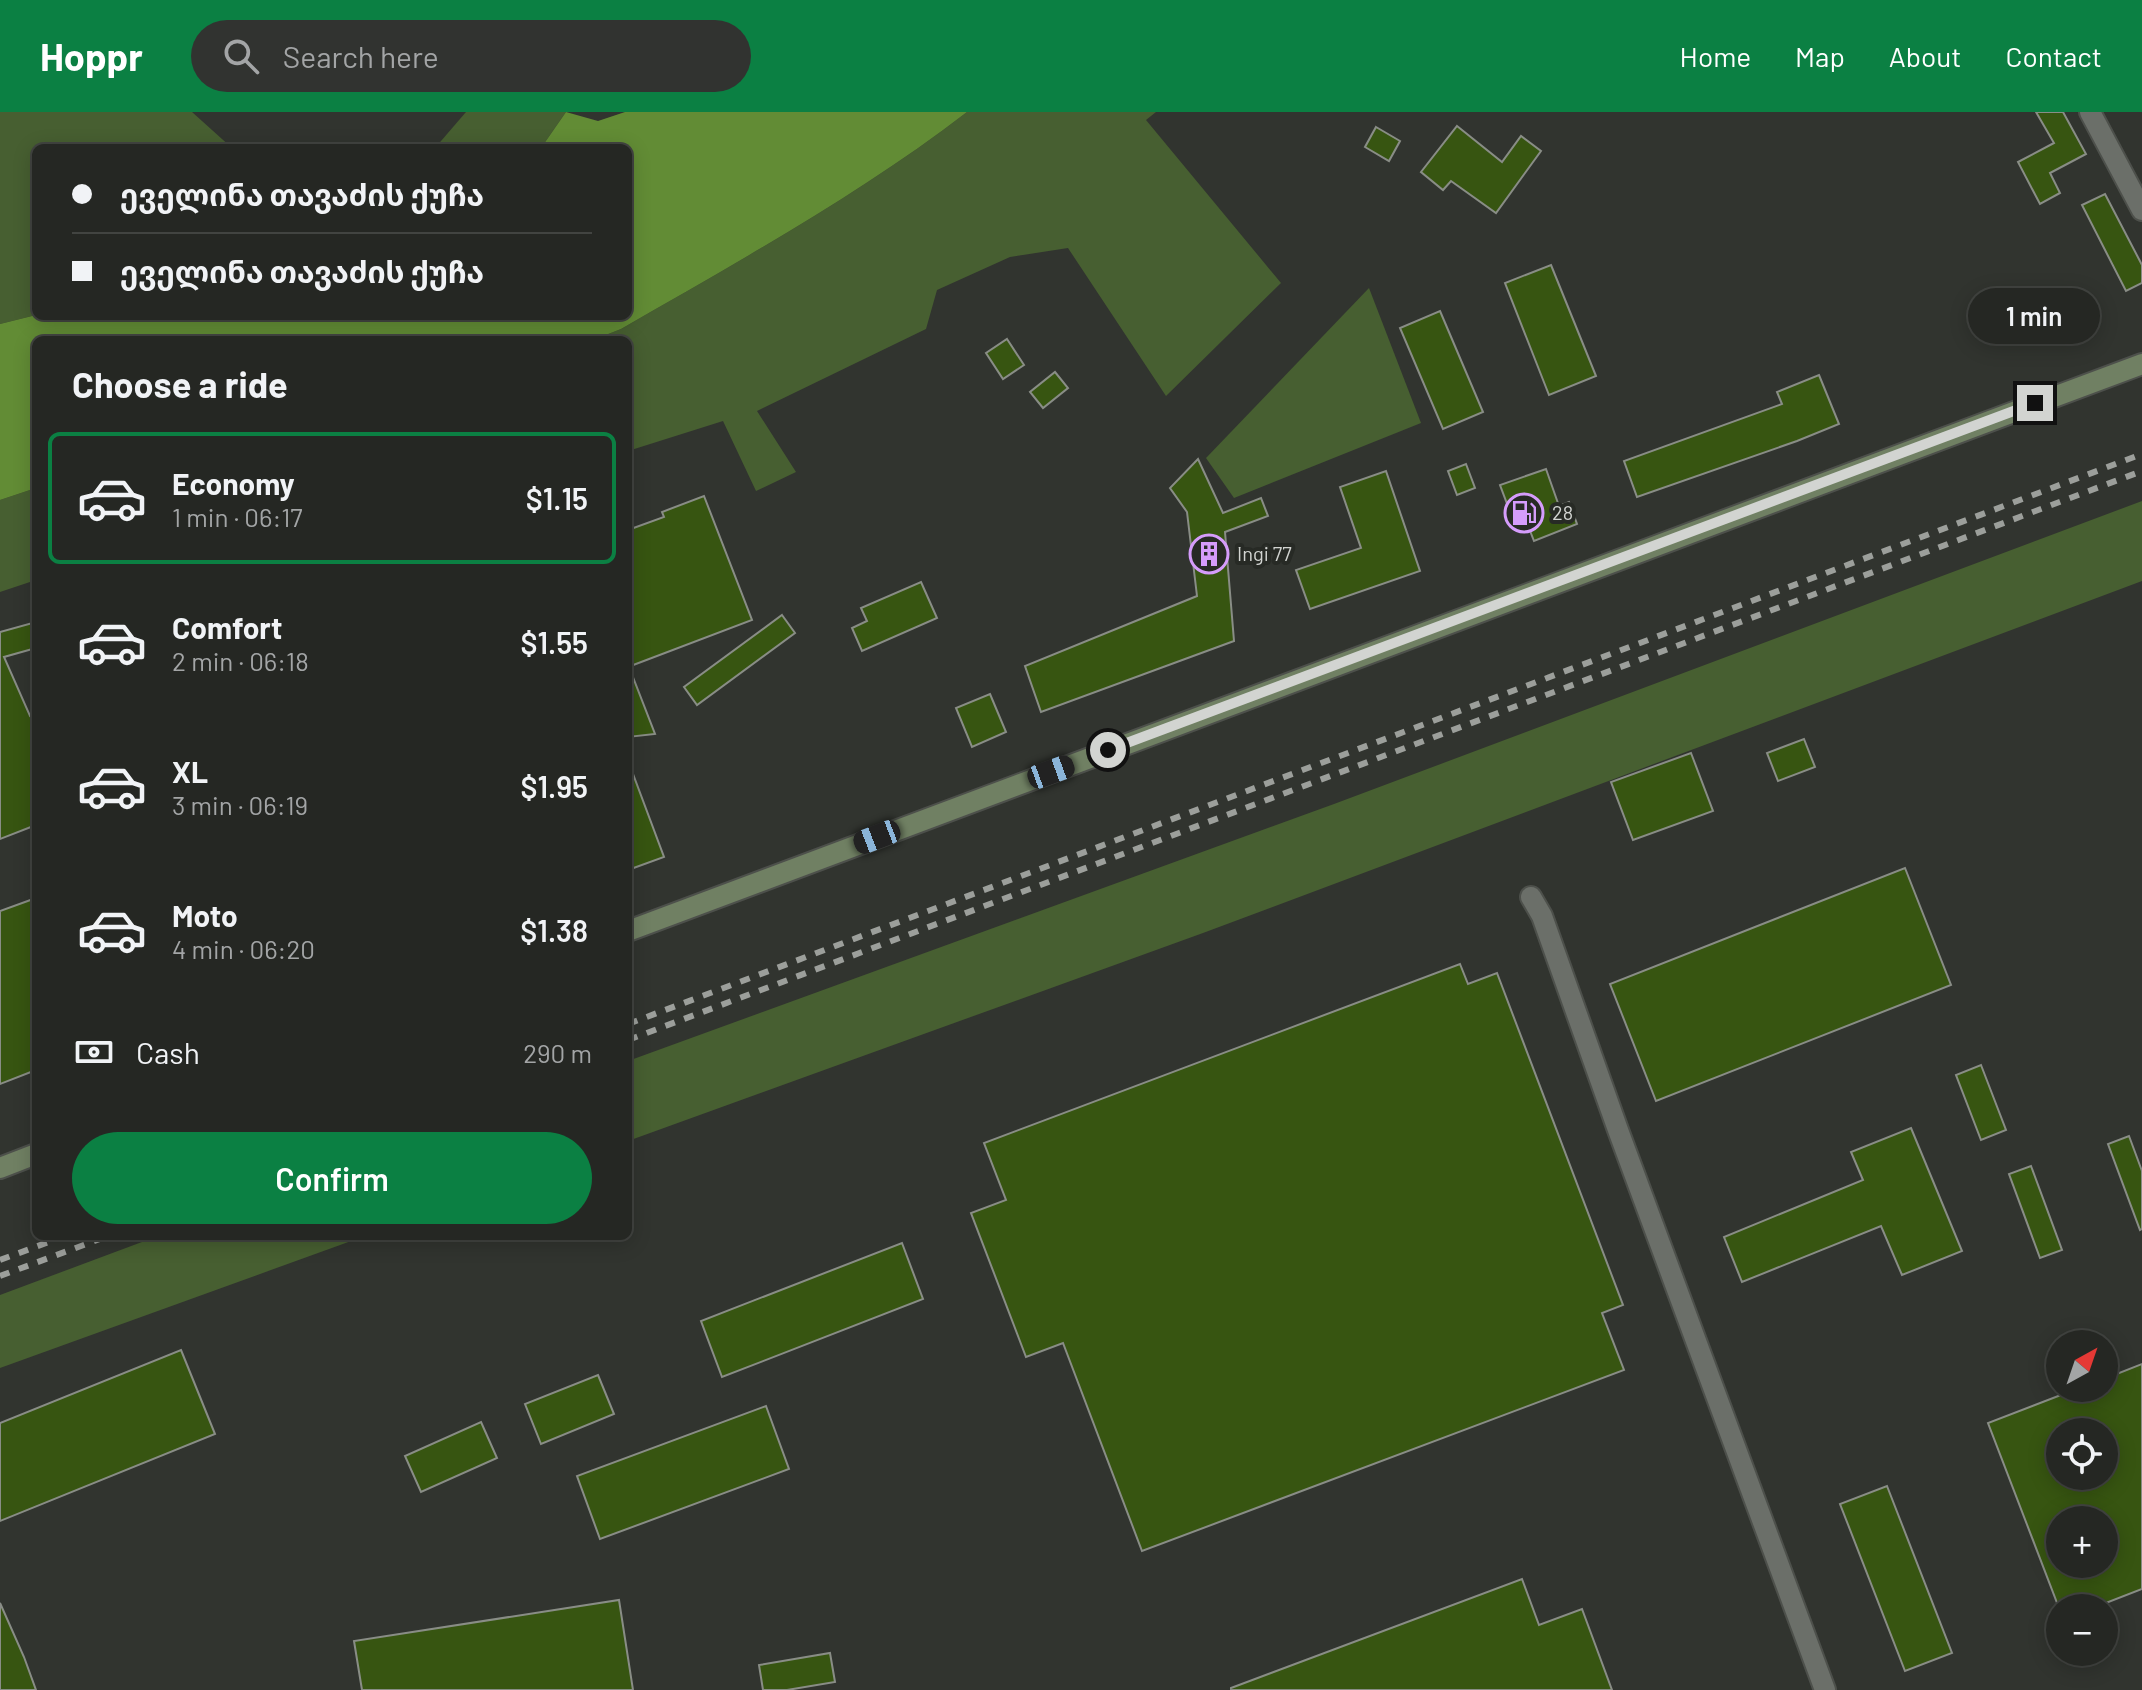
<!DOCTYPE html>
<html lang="en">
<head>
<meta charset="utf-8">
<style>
	:root { --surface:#252723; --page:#313330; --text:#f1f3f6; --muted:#a3a5a6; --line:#424441; --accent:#0b8043 }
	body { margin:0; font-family:Barlow,"Noto Sans Georgian",sans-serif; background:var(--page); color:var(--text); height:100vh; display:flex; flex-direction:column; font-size:30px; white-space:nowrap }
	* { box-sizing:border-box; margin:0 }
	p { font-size:26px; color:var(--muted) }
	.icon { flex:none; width:44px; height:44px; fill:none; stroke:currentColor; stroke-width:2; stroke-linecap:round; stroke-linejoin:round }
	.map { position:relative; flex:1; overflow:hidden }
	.panel { position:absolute; left:32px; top:224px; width:600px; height:904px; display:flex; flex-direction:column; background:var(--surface); border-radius:12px; box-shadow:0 4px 20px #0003,0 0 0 2px var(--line) }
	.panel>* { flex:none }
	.guide { position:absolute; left:32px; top:32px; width:600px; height:176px; border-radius:12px; box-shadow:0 4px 20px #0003,0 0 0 2px var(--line); display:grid; align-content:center; height:176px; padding:0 40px; background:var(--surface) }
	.needle { width:52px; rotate:40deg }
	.fabs { position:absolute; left:2046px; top:1218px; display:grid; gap:16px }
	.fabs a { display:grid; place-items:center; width:72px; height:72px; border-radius:50%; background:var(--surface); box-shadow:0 4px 20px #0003,0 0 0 2px var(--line); font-size:40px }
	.end { position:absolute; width:36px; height:36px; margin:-18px; border:10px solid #d2d4d1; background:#111; box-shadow:0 0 0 4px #111 }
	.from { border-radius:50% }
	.bubble { position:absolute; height:56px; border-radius:28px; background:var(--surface); box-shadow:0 4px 20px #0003,0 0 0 2px var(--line); font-size:26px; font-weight:600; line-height:56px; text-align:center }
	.car { position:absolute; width:24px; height:48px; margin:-24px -12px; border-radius:10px; box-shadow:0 0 6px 2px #0007; background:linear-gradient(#222 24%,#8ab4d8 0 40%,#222 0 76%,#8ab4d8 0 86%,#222 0) }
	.guide b { display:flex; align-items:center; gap:28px; height:76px; font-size:30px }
	.guide b+b { border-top:2px solid var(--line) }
	.guide i { width:20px; height:20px; background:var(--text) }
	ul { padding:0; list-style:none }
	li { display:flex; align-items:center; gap:24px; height:132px; margin:0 16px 12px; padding:0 24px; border:4px solid transparent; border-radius:12px }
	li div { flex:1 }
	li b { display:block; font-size:30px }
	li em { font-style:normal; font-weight:600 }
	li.current { border-color:var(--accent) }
	li>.icon { width:72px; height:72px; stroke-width:1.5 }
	h2 { padding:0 40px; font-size:36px; line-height:96px }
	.pay { display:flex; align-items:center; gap:20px; height:88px; padding:0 40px; font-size:30px }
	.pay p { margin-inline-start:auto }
	.cta { display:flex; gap:16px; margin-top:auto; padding:16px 40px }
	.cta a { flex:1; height:92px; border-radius:48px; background:var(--accent); color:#fff; font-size:32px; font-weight:600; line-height:92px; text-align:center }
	header { display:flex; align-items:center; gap:48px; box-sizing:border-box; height:112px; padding:0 40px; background:var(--accent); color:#fff }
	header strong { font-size:38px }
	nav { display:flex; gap:44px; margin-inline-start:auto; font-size:28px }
	.search { width:560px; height:72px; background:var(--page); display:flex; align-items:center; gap:20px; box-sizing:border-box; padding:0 28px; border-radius:44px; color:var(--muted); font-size:30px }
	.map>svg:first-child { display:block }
	.green { fill:#475f31 }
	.water { fill:#628c35 }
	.building { fill:#375511; stroke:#898d86; stroke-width:2; fill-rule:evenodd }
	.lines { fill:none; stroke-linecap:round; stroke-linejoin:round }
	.minor-casing { stroke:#4d504b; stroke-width:24 }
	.secondary-casing { stroke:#4d504b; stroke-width:24 }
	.minor { stroke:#6b6f69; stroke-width:20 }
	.secondary { stroke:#708063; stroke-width:20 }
	.rail { stroke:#9c9f9b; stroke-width:6; stroke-dasharray:10 10; stroke-linecap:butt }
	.route { stroke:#d2d4d1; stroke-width:10 }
	.labels { text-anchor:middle; stroke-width:8; stroke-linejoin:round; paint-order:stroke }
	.poi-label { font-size:20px; fill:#d2d4d1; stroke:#272a25; text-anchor:start }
</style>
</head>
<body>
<header>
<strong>Hoppr</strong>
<div class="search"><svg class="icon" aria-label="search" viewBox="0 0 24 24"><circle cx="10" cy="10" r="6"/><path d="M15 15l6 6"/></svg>Search here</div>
<nav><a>Home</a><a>Map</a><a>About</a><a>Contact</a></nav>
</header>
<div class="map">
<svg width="2142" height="1578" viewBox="0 0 2142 1578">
	<rect width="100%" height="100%" fill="#31342f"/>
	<g class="green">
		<path d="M 0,0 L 192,0 L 232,36 L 36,36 L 36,203 L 0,212 Z"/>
		<path d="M 466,0 L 566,0 L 541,36 L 435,36 Z"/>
		<path d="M 967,0 L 1156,0 L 1146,8 L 1281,171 L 1166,284 L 1068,136 L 1010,145 L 937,178 L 926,217 L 757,299 L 796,360 L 756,379 L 723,309 L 628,339 L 628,228 L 593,228 L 621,217 C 739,149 859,83 967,0 Z"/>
		<path d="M 1369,176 L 1421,311 L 1234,386 L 1206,346 Z"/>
		<path d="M 36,376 L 36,468 L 0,480 L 0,388 Z"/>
		<path d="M 2142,389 L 2142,469 L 1203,821 L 628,1029 L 628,949 L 1334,692 Z"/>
		<path d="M 158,1124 L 365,1124 L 0,1256 L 0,1183 Z"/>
	</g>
	<path class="water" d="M 566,0 L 598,9 L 625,0 L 967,0 C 859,83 739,149 621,217 L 593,228 L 36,228 L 36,376 L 0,388 L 0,212 L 36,203 L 628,204 L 628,36 L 541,36 Z"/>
	<g class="building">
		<path d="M 2036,0 L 2063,0 L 2086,42 L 2050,61 L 2060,81 L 2040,92 L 2018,50 L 2054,31 Z"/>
		<path d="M 1457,14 L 1502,50 L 1521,24 L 1541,39 L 1496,101 L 1451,69 L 1443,78 L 1421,60 Z"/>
		<path d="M 1376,15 L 1400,29 L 1389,49 L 1365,35 Z"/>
		<path d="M 2105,82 L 2142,153 L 2142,171 L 2126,179 L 2082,93 Z"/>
		<path d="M 1551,153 L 1596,264 L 1549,283 L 1505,171 Z"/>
		<path d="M 1440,199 L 1483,300 L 1443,317 L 1400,216 Z"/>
		<path d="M 1007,227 L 1024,253 L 1003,267 L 986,241 Z"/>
		<path d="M 1055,260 L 1068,276 L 1043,296 L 1030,280 Z"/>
		<path d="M 1819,263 L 1839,312 L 1797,329 L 1637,385 L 1624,349 L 1782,292 L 1777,280 Z"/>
		<path d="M 1198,347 L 1223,401 L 1261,386 L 1268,404 L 1225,420 L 1234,529 L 1041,600 L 1025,554 L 1197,484 L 1187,400 L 1170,376 Z"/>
		<path d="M 1466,352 L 1475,376 L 1457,383 L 1448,359 Z"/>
		<path d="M 1546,357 L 1559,394 L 1569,390 L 1577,412 L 1534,429 L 1520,393 L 1509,397 L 1500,373 Z"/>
		<path d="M 1386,359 L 1420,459 L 1310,497 L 1296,458 L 1361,436 L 1340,375 Z"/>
		<path d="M 704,384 L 752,508 L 628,555 L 628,418 L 664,405 L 662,400 Z"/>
		<path d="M 921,470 L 937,506 L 862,539 L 852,516 L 867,509 L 861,496 Z"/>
		<path d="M 782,503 L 795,521 L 697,593 L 684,575 Z"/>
		<path d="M 36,510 L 36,536 L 4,545 L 30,604 L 36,601 L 36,713 L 0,727 L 0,520 Z"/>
		<path d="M 628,555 L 629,555 L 655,622 L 628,625 Z"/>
		<path d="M 990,582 L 1006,620 L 972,635 L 956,596 Z"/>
		<path d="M 1804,627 L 1815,655 L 1778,669 L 1767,641 Z"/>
		<path d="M 1691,641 L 1713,699 L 1633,728 L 1611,670 Z"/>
		<path d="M 628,654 L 630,654 L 664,745 L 628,758 Z"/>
		<path d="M 1905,756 L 1951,873 L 1656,989 L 1610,872 Z"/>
		<path d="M 36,786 L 36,958 L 0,972 L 0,799 Z"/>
		<path d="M 1460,852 L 1468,872 L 1497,861 L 1623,1193 L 1602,1201 L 1624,1258 L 1142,1439 L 1063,1231 L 1026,1245 L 971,1101 L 1006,1088 L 984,1031 Z"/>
		<path d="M 1981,953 L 2006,1018 L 1981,1028 L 1956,963 Z"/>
		<path d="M 1911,1016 L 1962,1139 L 1902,1163 L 1881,1114 L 1742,1170 L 1724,1125 L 1863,1068 L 1851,1040 Z"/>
		<path d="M 2129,1024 L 2142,1059 L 2142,1117 L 2140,1118 L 2108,1032 Z"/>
		<path d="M 2031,1054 L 2062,1138 L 2040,1146 L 2009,1062 Z"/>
		<path d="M 902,1131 L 923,1187 L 722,1265 L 701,1209 Z"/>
		<path d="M 181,1238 L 215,1322 L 0,1409 L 0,1311 Z"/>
		<path d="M 2142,1252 L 2142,1477 L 2093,1496 L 2059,1496 L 1988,1311 L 2079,1276 L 2104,1276 L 2104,1267 ZM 2060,1320 L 2104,1320 L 2104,1364 L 2060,1364 ZM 2060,1408 L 2104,1408 L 2104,1452 L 2060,1452 Z"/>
		<path d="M 598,1263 L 614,1302 L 541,1332 L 525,1292 Z"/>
		<path d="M 766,1294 L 789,1357 L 600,1427 L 577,1364 Z"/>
		<path d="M 481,1310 L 497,1346 L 421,1380 L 405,1344 Z"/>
		<path d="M 1887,1374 L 1952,1541 L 1905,1559 L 1840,1392 Z"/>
		<path d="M 1522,1467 L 1539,1513 L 1582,1497 L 1612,1578 L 1231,1578 L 1231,1576 Z"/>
		<path d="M 619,1488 L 633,1578 L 362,1578 L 354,1529 Z"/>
		<path d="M 0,1491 L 24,1545 L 36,1578 L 0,1578 Z"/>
		<path d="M 830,1541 L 835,1570 L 787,1578 L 763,1578 L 759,1553 Z"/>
	</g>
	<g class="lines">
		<g class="minor-casing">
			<g id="minor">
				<path d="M 2090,0 L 2142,98"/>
				<path d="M 1531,785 L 1542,804 L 1618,1018 L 1825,1578"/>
			</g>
		</g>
		<g class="secondary-casing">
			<g id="secondary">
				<path d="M 628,819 L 2142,252"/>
				<path d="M 0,1056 L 36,1042"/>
			</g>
		</g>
		<use href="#minor" class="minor"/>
		<use href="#secondary" class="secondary"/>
		<g class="rail">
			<path d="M 628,912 L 2142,342"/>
			<path d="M 628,928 L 2142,359"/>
			<path d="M 0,1148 L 65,1124"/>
			<path d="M 0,1164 L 108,1124"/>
		</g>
	</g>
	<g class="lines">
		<path class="route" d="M 1108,638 L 2035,291"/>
	</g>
	<defs>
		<g id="fuel-ring" transform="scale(2)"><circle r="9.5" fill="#272a25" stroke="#d59cfb" stroke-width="1.5"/><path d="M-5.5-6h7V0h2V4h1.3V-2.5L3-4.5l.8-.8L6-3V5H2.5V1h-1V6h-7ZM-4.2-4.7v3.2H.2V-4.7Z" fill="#d59cfb"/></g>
		<g id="building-ring" transform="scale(2)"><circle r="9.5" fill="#272a25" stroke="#d59cfb" stroke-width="1.5"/><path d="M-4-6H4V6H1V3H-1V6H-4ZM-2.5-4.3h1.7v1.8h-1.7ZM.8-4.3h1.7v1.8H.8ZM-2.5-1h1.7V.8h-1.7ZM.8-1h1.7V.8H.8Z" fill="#d59cfb"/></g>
	</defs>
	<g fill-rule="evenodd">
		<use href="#fuel-ring" x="1524" y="401"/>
		<use href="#building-ring" x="1209" y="442"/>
	</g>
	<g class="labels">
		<g class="poi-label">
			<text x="1552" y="408">28</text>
			<text x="1237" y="449">Ingi 77</text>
		</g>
	</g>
</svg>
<div class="fabs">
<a><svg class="needle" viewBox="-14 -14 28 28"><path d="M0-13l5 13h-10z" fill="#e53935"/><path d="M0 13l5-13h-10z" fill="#a3a5a6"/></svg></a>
<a><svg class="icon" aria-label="locate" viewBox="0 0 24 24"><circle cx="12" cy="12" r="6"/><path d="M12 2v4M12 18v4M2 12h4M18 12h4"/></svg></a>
<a>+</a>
<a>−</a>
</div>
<i class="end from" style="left:1108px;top:638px"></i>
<i class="end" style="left:2035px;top:291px"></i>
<div class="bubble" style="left:1968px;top:176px;width:132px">1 min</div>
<i class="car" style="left:1051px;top:660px;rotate:70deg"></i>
<i class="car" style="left:877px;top:725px;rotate:249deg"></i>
<div class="guide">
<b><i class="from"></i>ეველინა თავაძის ქუჩა</b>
<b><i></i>ეველინა თავაძის ქუჩა</b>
</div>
<section class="panel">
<h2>Choose a ride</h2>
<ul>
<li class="current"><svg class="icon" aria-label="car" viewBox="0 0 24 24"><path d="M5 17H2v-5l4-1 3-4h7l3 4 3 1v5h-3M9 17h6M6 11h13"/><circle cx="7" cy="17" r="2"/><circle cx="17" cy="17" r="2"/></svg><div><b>Economy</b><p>1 min · 06:17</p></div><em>$1.15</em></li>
<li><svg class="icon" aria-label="car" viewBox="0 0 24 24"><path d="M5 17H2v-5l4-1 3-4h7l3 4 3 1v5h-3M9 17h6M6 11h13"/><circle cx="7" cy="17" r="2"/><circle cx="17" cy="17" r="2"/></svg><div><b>Comfort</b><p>2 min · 06:18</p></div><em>$1.55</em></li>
<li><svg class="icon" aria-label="car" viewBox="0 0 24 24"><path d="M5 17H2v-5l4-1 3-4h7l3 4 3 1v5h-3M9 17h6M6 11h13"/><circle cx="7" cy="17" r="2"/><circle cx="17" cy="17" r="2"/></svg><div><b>XL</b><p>3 min · 06:19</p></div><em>$1.95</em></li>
<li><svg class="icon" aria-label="car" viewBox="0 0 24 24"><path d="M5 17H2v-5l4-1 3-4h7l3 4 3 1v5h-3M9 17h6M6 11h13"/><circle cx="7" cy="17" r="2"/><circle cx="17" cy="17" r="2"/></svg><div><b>Moto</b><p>4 min · 06:20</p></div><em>$1.38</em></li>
</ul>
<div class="pay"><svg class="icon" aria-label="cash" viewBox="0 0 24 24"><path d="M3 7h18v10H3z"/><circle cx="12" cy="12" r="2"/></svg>Cash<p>290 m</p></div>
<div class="cta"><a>Confirm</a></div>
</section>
</div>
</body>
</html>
